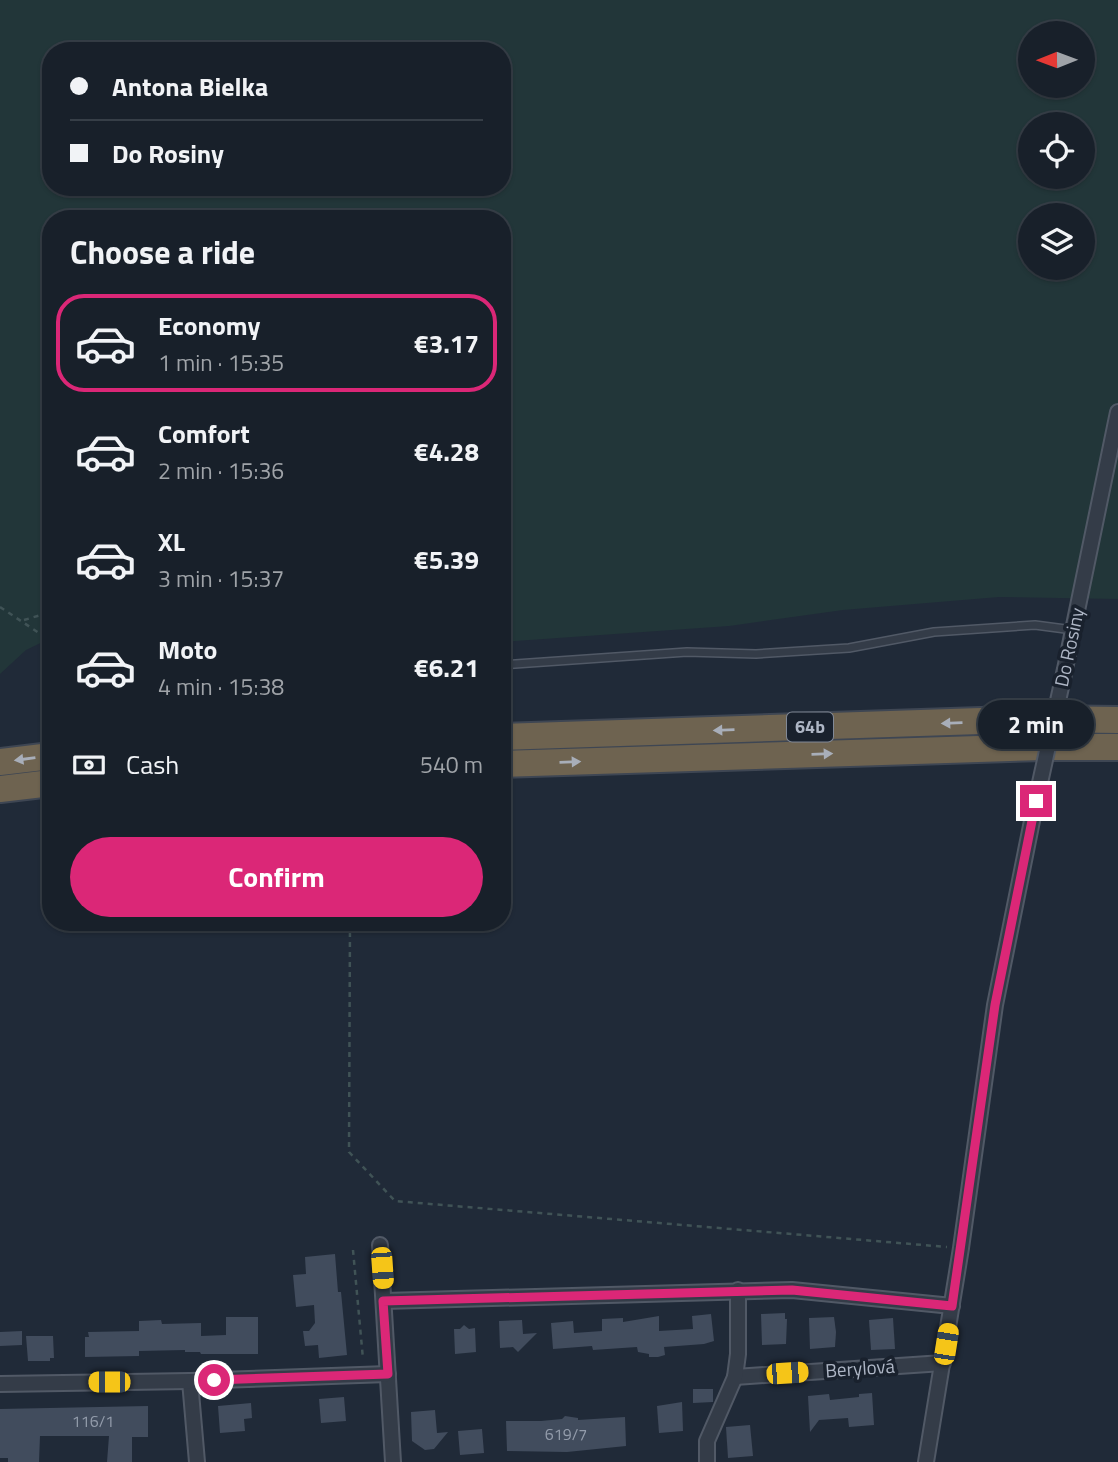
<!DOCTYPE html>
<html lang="en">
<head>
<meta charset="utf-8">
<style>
	:root { --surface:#18202a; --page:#252d36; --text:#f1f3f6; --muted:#9fa3a8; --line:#363e47; --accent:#db2777 }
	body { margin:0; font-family:"Titillium Web",sans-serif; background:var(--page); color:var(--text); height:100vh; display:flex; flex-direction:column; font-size:26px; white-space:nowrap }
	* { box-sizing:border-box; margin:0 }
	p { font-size:23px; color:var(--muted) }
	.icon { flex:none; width:38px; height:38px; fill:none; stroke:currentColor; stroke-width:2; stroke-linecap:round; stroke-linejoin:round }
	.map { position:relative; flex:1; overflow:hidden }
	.panel { position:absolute; left:42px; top:210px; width:469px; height:721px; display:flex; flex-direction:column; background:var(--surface); border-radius:28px; box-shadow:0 2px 5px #0004,0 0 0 2px var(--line) }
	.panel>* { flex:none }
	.banner { position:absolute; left:42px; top:42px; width:469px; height:154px; border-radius:28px; box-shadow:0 2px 5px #0004,0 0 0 2px var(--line); display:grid; align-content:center; height:154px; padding:0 28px; background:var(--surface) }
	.needle { width:46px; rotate:269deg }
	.fabs { position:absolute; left:1018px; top:21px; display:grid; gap:14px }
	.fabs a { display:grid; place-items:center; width:77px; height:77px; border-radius:50%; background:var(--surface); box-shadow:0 2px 5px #0004,0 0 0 2px var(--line); font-size:35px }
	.end { position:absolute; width:32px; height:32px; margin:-16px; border:9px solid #db2777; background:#fff; box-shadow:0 0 0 4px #fff }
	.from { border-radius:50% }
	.bubble { position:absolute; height:49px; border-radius:24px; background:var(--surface); box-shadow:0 2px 5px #0004,0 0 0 2px var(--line); font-size:23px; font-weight:700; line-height:49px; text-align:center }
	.car { position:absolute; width:21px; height:42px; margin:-21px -10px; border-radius:9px; box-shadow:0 0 5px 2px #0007; background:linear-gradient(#f5c518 24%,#345 0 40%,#f5c518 0 76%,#345 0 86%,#f5c518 0) }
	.banner b { display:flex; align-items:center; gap:24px; height:66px; font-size:26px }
	.banner b+b { border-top:2px solid var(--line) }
	.banner i { width:18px; height:18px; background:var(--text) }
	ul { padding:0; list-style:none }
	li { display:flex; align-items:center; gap:21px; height:98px; margin:0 14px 10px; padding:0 14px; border:4px solid transparent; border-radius:28px }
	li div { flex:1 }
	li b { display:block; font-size:26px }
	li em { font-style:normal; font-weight:700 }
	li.selected { border-color:var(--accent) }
	li>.icon { width:63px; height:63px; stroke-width:1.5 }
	h2 { padding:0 28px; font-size:32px; line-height:84px }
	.pay { display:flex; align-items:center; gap:18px; height:77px; padding:0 28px; font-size:26px }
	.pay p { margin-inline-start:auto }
	.action { display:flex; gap:14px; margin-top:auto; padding:14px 28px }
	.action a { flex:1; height:80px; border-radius:42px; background:var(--accent); color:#fff; font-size:28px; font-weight:700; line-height:80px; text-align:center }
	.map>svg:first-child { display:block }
	.green { fill:#223639; fill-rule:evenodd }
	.building { fill:#414c5d }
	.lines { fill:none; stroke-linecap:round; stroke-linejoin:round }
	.lane-casing { stroke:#515966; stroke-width:10 }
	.street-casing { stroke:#515966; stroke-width:18 }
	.highway-casing { stroke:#3e4653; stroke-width:30 }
	.path { stroke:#405356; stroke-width:2.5; stroke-dasharray:5 5; stroke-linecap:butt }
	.lane { stroke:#343c48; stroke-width:7 }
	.street { stroke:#343c48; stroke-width:14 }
	.highway { stroke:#6e6350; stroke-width:26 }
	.street-bridge-casing { stroke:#515966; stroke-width:18; stroke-linecap:butt }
	.street-bridge { stroke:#343c48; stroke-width:14 }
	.oneway { fill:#a8aeb9 }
	.route { stroke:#db2777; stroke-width:9 }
	.labels { text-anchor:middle; stroke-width:7; stroke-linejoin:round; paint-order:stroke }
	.number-label { font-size:16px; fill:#939cab }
	.shield { fill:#19212d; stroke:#818997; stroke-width:2 }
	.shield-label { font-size:18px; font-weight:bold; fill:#aeb6c5 }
	.street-label { font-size:19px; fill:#aeb6c5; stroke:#19212d }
</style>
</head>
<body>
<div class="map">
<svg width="1118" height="1462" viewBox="0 0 1118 1462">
	<rect width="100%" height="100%" fill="#202a38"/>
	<path class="green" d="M 0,0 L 1118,0 L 1118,599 L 999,597 L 843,610 L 729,626 L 502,642 L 502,219 L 51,219 L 51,638 L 26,650 L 0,674 ZM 1031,33 L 1083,33 L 1083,86 L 1031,86 ZM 51,51 L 502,51 L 502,187 L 51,187 ZM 1031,124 L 1083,124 L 1083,177 L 1031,177 ZM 1031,215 L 1083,215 L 1083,268 L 1031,268 Z"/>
	<g class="building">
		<path d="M 335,1254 L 338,1292 L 341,1292 L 347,1355 L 319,1358 L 318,1345 L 305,1346 L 303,1331 L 309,1331 L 315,1323 L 314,1305 L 296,1307 L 293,1275 L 306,1274 L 305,1257 Z"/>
		<path d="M 785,1313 L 785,1319 L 787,1319 L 786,1344 L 762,1345 L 761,1314 Z"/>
		<path d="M 711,1314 L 714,1341 L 704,1344 L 664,1347 L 665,1355 L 658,1357 L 649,1357 L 649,1354 L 638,1352 L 637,1347 L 593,1350 L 592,1346 L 553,1349 L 551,1323 L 573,1321 L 574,1333 L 602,1331 L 602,1319 L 623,1318 L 623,1322 L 659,1316 L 659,1331 L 693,1329 L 692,1316 Z"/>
		<path d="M 226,1317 L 258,1317 L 258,1354 L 201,1354 L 200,1352 L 185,1352 L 185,1350 L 139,1351 L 139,1356 L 85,1357 L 85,1337 L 89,1337 L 88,1332 L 139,1331 L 139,1321 L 161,1320 L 162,1324 L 201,1323 L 201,1336 L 226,1335 Z"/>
		<path d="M 834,1317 L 836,1332 L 835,1347 L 810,1349 L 809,1318 Z"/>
		<path d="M 893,1318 L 895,1349 L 871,1350 L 869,1320 Z"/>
		<path d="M 522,1320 L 523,1334 L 537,1333 L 518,1352 L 513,1347 L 500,1348 L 499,1321 Z"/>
		<path d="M 464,1325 L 469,1329 L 475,1328 L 476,1352 L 455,1354 L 454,1329 L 460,1329 Z"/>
		<path d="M 22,1331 L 22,1345 L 0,1346 L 0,1332 Z"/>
		<path d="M 26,1336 L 53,1336 L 54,1358 L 50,1358 L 50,1361 L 28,1361 Z"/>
		<path d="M 693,1389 L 713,1389 L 713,1402 L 693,1403 Z"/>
		<path d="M 872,1393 L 874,1425 L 849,1427 L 848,1418 L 819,1420 L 810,1432 L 808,1396 L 829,1394 L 830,1400 L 859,1397 L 859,1394 Z"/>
		<path d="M 344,1397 L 346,1421 L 321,1423 L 319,1399 Z"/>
		<path d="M 682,1402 L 683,1431 L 659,1433 L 657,1406 Z"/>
		<path d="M 251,1403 L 252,1418 L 244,1419 L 245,1431 L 220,1433 L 218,1406 Z"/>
		<path d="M 148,1406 L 148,1437 L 132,1437 L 132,1462 L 107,1462 L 109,1436 L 40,1436 L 39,1462 L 8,1462 L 8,1458 L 0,1458 L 0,1409 Z"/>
		<path d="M 435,1410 L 437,1433 L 448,1432 L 434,1449 L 425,1450 L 412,1441 L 411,1412 Z"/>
		<path d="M 565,1416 L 578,1418 L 578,1420 L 625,1417 L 626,1446 L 567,1452 L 507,1451 L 506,1421 L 541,1421 L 562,1419 Z"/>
		<path d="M 750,1425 L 753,1456 L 728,1458 L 726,1427 Z"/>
		<path d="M 482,1429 L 484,1453 L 460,1455 L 458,1431 Z"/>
	</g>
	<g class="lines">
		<g class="lane-casing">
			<path id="lane" d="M 502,665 L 687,652 L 756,654 L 849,648 L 934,632 L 1035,625 L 1073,630"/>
		</g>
		<g class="street-casing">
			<g id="street">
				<path d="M 1065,669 L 1118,412"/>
				<path d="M 380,1245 L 393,1462"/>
				<path d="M 384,1301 L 792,1290 L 952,1306"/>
				<path d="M 735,1377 L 943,1363"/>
				<path d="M 190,1381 L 197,1462"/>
				<path d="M 0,1384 L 190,1381 L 388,1374"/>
				<path d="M 707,1462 L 707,1441 L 735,1377 L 738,1354 L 738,1290"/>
				<path d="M 926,1462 L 961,1248 L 995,1005 L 1036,801"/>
			</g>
		</g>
		<g class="highway-casing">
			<g id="highway">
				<path d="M 502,737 L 1044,719 L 1118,720"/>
				<path d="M 0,762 L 51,756"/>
				<path d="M 502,764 L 1043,747 L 1118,747"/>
				<path d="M 0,789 L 51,783"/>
			</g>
		</g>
		<g class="path">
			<path d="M 0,607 L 51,641"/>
			<path d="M 24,620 L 51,612"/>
			<path d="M 350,922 L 349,1152 L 395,1201 L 947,1247"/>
			<path d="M 353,1250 L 363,1359"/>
		</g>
		<use href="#lane" class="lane"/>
		<use href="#street" class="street"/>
		<use href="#highway" class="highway"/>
		<g class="street-bridge-casing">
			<path id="street-bridge" d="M 1036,801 L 1065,669"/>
		</g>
		<use href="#street-bridge" class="street-bridge"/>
	</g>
	<defs><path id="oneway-solid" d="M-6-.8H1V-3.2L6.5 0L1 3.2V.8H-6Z" transform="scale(1.75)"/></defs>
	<g class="oneway">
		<use href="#oneway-solid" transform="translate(952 723) rotate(178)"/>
		<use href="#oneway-solid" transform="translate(724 730) rotate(178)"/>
		<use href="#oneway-solid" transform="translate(822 754) rotate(-2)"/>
		<use href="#oneway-solid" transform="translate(25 759) rotate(172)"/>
		<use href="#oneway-solid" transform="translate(570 762) rotate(-2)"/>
	</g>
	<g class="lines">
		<path class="route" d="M 214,1380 L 388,1374 L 383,1301 L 792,1290 L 952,1306 L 995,1005 L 1036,801"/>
	</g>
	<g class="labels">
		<g class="number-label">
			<text x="93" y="1427">116/1</text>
			<text x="566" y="1440">619/7</text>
		</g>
		<rect class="shield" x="787" y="712.5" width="46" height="29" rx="5"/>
		<g class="shield-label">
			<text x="810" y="733">64b</text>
		</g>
		<g class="street-label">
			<text transform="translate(1069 647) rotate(-78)" y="7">Do Rosiny</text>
			<text transform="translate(860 1368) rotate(-4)" y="7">Berylová</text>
		</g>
	</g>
</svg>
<div class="fabs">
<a><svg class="needle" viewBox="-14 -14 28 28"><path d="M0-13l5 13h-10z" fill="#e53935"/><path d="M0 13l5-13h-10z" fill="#9fa3a8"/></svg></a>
<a><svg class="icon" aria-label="locate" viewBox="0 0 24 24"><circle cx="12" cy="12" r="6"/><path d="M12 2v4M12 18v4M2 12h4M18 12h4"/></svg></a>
<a><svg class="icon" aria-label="layers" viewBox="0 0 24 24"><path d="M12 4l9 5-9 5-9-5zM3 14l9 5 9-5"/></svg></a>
</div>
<i class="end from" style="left:214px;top:1380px"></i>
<i class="end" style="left:1036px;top:801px"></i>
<div class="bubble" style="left:978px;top:700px;width:116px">2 min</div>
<i class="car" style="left:382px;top:1268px;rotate:176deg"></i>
<i class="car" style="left:946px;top:1344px;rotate:9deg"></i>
<i class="car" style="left:787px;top:1373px;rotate:86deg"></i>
<i class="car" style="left:109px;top:1382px;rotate:270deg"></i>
<div class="banner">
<b><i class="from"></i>Antona Bielka</b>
<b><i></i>Do Rosiny</b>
</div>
<section class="panel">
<h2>Choose a ride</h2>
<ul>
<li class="selected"><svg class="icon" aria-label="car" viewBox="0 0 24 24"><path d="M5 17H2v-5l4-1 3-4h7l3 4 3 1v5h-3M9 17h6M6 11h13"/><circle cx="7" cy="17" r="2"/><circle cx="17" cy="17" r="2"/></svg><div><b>Economy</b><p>1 min · 15:35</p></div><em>€3.17</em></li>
<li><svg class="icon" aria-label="car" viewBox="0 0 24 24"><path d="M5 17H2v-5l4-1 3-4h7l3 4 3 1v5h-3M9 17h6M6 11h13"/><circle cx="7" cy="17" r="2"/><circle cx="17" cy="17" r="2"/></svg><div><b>Comfort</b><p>2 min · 15:36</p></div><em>€4.28</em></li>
<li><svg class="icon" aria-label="car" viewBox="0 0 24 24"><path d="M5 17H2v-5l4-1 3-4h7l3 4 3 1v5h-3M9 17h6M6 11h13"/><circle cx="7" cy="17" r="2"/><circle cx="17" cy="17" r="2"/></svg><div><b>XL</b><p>3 min · 15:37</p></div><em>€5.39</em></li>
<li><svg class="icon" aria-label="car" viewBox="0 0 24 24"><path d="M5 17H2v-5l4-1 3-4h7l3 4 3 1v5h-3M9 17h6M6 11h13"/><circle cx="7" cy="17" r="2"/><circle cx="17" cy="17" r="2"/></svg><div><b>Moto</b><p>4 min · 15:38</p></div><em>€6.21</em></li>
</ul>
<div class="pay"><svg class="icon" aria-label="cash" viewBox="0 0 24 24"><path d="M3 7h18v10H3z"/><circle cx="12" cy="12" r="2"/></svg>Cash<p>540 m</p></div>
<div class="action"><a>Confirm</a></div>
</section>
</div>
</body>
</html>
